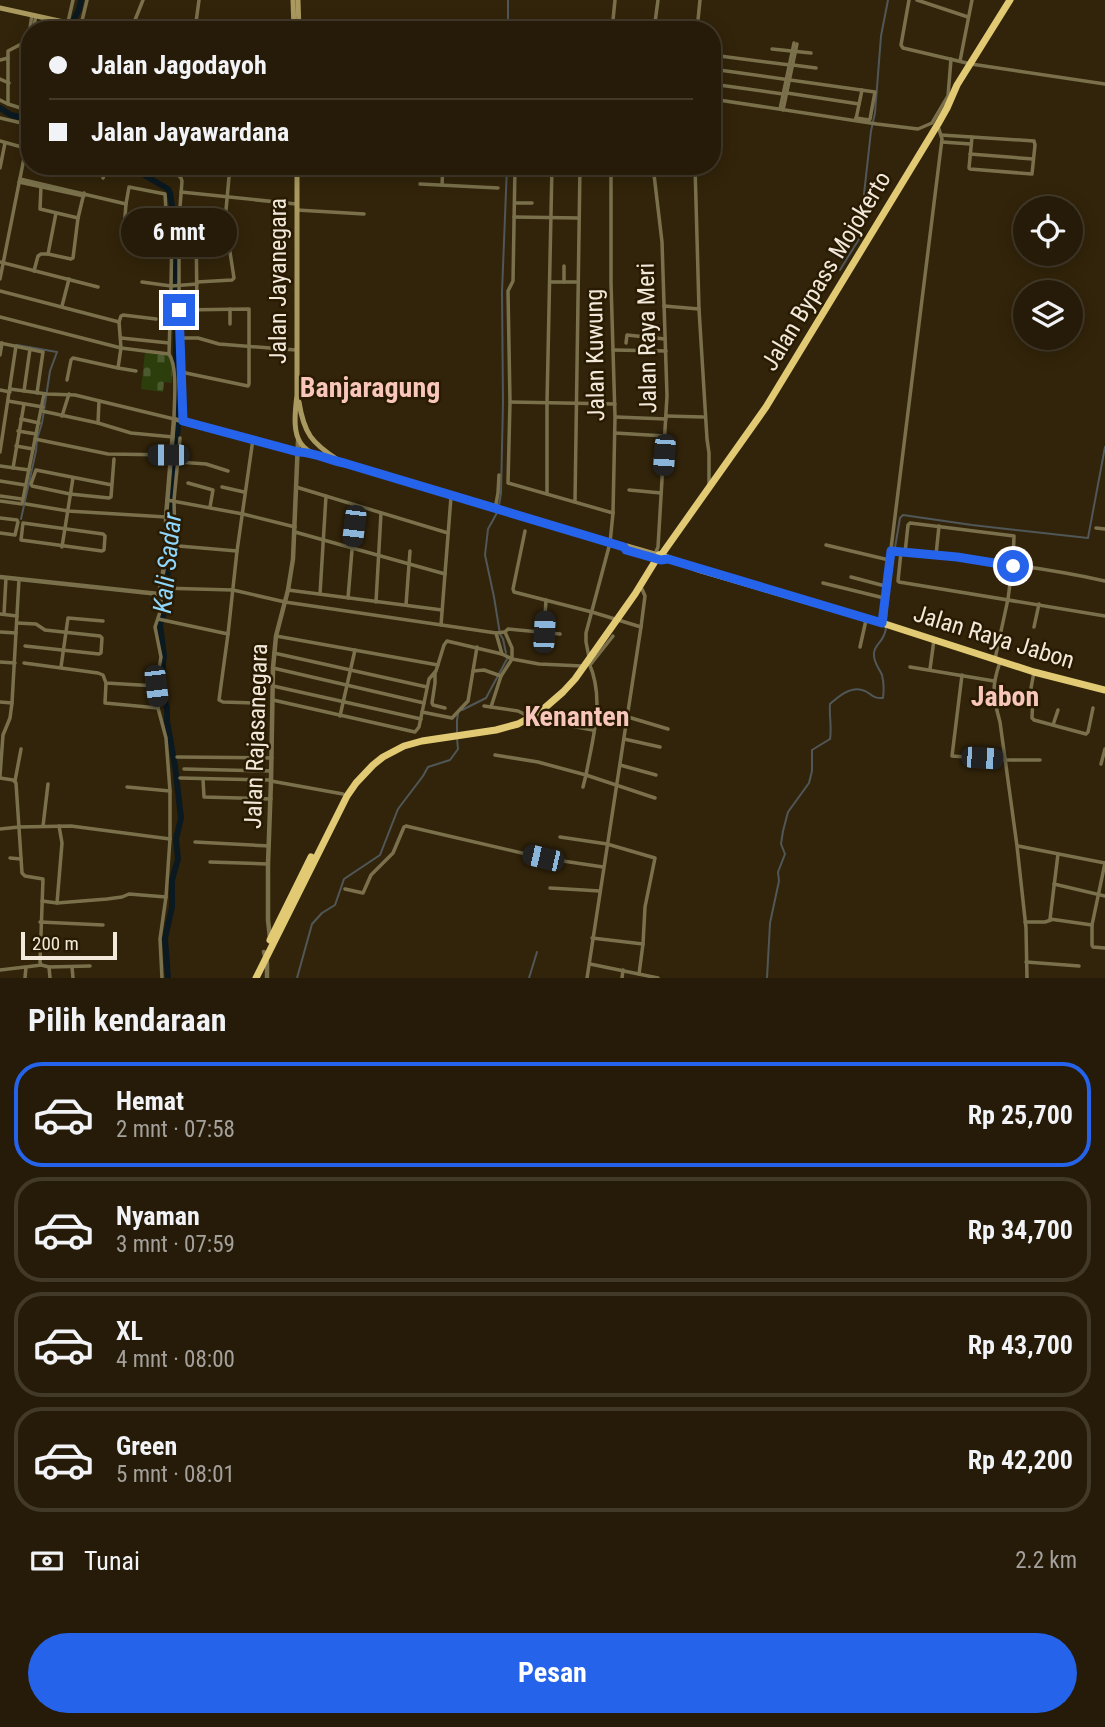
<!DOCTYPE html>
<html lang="id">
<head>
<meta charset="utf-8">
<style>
	:root { --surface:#261b08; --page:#2e2412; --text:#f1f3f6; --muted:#a4a19c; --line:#423929; --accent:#2563eb }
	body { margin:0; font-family:"Roboto Condensed",sans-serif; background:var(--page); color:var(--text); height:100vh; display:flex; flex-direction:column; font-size:26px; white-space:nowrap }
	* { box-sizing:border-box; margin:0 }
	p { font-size:23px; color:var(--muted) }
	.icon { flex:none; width:38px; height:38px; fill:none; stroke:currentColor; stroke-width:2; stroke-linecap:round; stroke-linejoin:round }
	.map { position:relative; height:978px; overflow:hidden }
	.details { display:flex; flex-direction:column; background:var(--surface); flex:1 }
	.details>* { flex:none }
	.hud { position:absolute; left:21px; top:21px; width:700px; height:154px; border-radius:28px; box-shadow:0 4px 18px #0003,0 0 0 2px var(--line); display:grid; align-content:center; height:154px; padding:0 28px; background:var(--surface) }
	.controls { position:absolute; left:1013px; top:196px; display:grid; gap:14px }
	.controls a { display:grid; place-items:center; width:70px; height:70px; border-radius:50%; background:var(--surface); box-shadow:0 4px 18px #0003,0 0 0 2px var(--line); font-size:35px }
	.scale { position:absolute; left:21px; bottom:18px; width:96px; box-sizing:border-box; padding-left:7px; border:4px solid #f2e9da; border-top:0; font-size:19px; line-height:24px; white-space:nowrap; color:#f2e9da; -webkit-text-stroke:5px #281b02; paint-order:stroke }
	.end { position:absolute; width:32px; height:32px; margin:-16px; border:9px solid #2563eb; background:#fff; box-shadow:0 0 0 4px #fff }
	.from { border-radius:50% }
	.bubble { position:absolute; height:49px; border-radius:24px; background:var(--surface); box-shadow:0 4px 18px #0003,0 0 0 2px var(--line); font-size:23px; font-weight:700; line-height:49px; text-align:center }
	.car { position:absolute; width:21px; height:42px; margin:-21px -10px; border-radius:9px; box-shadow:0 0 5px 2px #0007; background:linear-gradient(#222 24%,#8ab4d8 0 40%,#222 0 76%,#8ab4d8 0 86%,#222 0) }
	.hud b { display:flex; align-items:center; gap:24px; height:66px; font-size:26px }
	.hud b+b { border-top:2px solid var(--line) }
	.hud i { width:18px; height:18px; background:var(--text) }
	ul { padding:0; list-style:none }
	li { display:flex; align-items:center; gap:21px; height:105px; margin:0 14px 10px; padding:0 14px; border:4px solid var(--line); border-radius:28px }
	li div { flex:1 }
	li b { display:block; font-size:26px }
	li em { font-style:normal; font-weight:700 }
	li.selected { border-color:var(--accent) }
	li>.icon { width:63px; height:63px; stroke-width:1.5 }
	h2 { padding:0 28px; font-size:32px; line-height:84px }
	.pay { display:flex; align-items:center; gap:18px; height:77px; padding:0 28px; font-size:26px }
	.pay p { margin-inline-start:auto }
	.action { display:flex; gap:14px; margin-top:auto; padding:14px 28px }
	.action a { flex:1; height:80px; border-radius:42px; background:var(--accent); color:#fff; font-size:28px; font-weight:700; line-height:80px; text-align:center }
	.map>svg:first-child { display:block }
	.cemetery { fill:url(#cemetery-stones) }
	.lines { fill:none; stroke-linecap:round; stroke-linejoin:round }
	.stream { stroke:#505758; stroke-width:2 }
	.river { stroke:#0b1920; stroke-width:6 }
	.minor { stroke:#7a714c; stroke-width:3.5 }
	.tertiary { stroke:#7a714c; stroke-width:4.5 }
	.secondary { stroke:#ab9a5f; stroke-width:5 }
	.trunk { stroke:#e1ca73; stroke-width:7 }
	.route { stroke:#2563eb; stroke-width:9 }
	.labels { text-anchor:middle; stroke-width:5; stroke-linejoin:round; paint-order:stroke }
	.street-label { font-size:24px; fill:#f2e9da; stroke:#281b02 }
	.water-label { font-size:26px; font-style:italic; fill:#8ed6fc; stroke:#281b02 }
	.quarter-label { font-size:28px; font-weight:bold; fill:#f9c6bc; stroke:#281b02 }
</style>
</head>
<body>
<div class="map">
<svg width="1105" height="978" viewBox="0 0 1105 978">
	<defs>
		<pattern id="cemetery-stones" width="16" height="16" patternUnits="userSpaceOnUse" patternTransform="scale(1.75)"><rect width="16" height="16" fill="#2d3e0d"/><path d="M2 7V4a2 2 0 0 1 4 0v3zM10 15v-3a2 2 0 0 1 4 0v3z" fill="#4c5a30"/></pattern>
	</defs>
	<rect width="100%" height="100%" fill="#32240a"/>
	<path class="cemetery" d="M 145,352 L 168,354 L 172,360 L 172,383 L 164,382 L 163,392 L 141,389 Z"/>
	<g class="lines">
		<g class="stream">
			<path d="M 508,0 L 508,30"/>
			<path d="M 840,270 L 859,239 L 871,131 L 875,113 L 881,36 L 888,0"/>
			<path d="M 17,345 L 57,352 L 50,371 L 42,423 L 37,439 L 36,451 L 21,519"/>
			<path d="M 886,622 L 889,583 L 900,518 L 903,515 L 972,525 L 1088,538 L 1105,447"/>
			<path d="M 506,653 L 503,639 L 500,634 L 494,597 L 485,555 L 488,529 L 498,511 L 501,493 L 503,402 L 502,292 L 507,166"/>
			<path d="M 462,710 L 486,698 L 507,659"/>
			<path d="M 457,732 L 457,720 L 458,714"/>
			<path d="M 297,978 L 312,924 L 322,913 L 335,905 L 344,879 L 380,855 L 398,809 L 423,776 L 428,767 L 450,760 L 458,749 L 457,738"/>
			<path d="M 529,978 L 537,952"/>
			<path d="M 767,978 L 770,923 L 779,881 L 778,872 L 785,854 L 781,844 L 783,831 L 788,812 L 809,783 L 812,771 L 812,750 L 830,739 C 832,727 829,716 830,704 C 838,697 850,686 862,690 C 871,692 871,699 883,698 C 884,690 884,683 882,675 C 879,668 873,662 874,653 C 875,643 884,643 886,628"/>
		</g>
		<g class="river">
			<path d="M 69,30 L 79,9 L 81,0"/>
			<path d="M 0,108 L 11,115 L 24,118"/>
			<path d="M 129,166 L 168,189 L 170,193 L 176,232 L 176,379 L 179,414 L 172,494 L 171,551 L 166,585 L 165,611 L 160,624 L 164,656 L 160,688 L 167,708 L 167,721 L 175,766 L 181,818 L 176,839 L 178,859 L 172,880 L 172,907 L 165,938 L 168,978"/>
		</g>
		<g class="minor">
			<path d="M 909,0 L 901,45 L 903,48 L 971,64 L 1105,84"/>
			<path d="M 917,0 L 968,17"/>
			<path d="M 68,22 L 73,0"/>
			<path d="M 655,23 L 686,26"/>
			<path d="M 81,25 L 87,0"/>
			<path d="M 33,30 L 36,16"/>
			<path d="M 131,30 L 143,0"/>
			<path d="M 195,30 L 199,0"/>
			<path d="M 612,30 L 615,0"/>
			<path d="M 654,30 L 658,0"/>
			<path d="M 697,30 L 700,0"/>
			<path d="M 772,49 L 811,53"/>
			<path d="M 712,55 L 790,65"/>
			<path d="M 0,60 L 8,58"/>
			<path d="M 960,61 L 972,0"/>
			<path d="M 793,65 L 816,68"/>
			<path d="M 712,69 L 875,92 L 870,119 L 869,120 L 856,118"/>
			<path d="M 0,79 L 9,83"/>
			<path d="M 712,84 L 783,94"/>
			<path d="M 787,93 L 859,104"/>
			<path d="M 712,99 L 877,124 L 918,129 L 932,123 L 948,96 L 951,59"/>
			<path d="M 0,100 L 8,104 L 27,110"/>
			<path d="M 8,104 L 8,51 L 27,41"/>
			<path d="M 780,109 L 794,43"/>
			<path d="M 783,110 L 797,44"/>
			<path d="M 30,117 L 28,110 L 29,45 L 28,41 L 32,15"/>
			<path d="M 0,118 L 30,125"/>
			<path d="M 856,119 L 862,90"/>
			<path d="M 941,135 L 1034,141 L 1035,145 L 1032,174 L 970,169 L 969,168 L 972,137"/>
			<path d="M 0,141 L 25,148"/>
			<path d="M 942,142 L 971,144"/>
			<path d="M 970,154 L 1033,159"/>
			<path d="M 175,166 L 175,172 L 181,178 L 182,181 L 179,220 L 179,285 L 183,421"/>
			<path d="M 515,166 L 513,281 L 508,291 L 510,402 L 508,483 L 613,513"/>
			<path d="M 653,166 L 662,242 L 667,396 L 658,547 L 655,554"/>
			<path d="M 695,166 L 699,309 L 707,439 L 709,453 L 709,486"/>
			<path d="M 443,167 L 497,172"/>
			<path d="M 0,168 L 5,143"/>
			<path d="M 515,169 L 545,170"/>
			<path d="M 103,178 L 108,166"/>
			<path d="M 20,179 L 126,204"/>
			<path d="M 19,182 L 84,196"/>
			<path d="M 420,184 L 498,188"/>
			<path d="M 442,185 L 443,166"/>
			<path d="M 41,186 L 40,209 L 78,218"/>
			<path d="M 181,192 L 296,204"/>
			<path d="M 515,203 L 532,203"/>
			<path d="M 297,210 L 364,214"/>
			<path d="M 514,217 L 579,218"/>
			<path d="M 179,220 L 225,221"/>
			<path d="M 196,220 L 197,309"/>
			<path d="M 48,254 L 56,213"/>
			<path d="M 0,262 L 98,287"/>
			<path d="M 34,271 L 38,256 L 41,254 L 48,254 L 71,259 L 73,258 L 78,218 L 84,193"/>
			<path d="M 0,279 L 30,128"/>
			<path d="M 142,282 L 171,286 L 172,230 L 166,211 L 165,194 L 129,187 L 126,204 L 124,230 L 126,232 L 172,236 L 179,237"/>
			<path d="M 197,282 L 232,280 L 234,278 L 230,252 L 226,239 L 225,221 L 230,166"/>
			<path d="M 550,282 L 576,282"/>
			<path d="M 564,282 L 564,266"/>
			<path d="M 0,291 L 119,322"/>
			<path d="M 62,306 L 69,279"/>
			<path d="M 664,306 L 699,309"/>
			<path d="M 230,309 L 230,324"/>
			<path d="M 180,310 L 249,309 L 249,384 L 248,386 L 181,372"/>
			<path d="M 0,317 L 121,348 L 169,354"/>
			<path d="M 119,322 L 121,316 L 123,315 L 156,319"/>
			<path d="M 121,338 L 169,343"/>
			<path d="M 180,338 L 198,338 L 219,344 L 296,350"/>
			<path d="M 0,343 L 43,352 L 37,393"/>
			<path d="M 626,343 L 627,335 L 665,339"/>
			<path d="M 613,350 L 666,351"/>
			<path d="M 0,355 L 2,343"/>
			<path d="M 118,368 L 136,371"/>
			<path d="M 67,380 L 71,360 L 73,358 L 118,368 L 121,348 L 119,322"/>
			<path d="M 10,389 L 47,394 L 75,395 L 174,419 C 174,401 178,368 169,354 L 171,286 L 197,284"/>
			<path d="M 0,390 L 10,392"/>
			<path d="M 24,391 L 30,349"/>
			<path d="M 8,401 L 43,407"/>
			<path d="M 510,402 L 615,404"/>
			<path d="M 42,411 L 98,423 L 131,433 L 173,437"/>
			<path d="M 62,416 L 69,394"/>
			<path d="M 666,416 L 703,417"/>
			<path d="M 616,417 L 666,419"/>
			<path d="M 21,419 L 39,423"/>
			<path d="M 98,423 L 99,401"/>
			<path d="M 18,431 L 36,434"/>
			<path d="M 615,433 L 665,436"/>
			<path d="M 35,439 L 108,454 L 172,455"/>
			<path d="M 16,446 L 33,449"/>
			<path d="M 0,452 L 16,346"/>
			<path d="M 179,462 L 206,464 L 228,471"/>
			<path d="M 0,466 L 29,470"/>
			<path d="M 13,468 L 24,404"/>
			<path d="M 0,481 L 25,485"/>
			<path d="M 188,483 L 213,490 L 210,507"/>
			<path d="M 112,485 L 36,470 L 31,484 L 32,486 L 70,494 L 109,498 L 111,497 L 114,459"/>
			<path d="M 222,487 L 244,492"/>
			<path d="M 296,487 L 448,533"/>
			<path d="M 629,490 L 661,493"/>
			<path d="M 547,494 L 547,403 L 552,166"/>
			<path d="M 0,496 L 22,499"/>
			<path d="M 167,500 L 243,514 L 295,527"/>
			<path d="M 0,501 L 22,504 L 44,394"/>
			<path d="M 575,502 L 580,166"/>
			<path d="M 26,504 L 68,511 L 166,517"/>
			<path d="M 495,509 L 498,493 L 499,475"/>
			<path d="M 0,518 L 17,520 L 18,522 L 15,535 L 0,533"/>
			<path d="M 23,523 L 103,534 L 105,536 L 104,550 L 102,551 L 21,540 Z"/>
			<path d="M 1096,528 L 1105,529"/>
			<path d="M 525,531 L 513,589 L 514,592 L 592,612 L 641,627"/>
			<path d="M 295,532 L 445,574"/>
			<path d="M 167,545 L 237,551"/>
			<path d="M 826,545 L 889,560"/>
			<path d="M 175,546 L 174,500 L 180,438"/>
			<path d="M 62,547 L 73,478"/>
			<path d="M 891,551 C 962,559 1035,565 1105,581"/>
			<path d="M 901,552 L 898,581 L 899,582 L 1105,616"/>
			<path d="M 905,553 L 908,525 L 910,523 L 1014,536 L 1013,560 L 1008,599 L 995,659"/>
			<path d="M 936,555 L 939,526"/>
			<path d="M 851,577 L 885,586"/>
			<path d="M 823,583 L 884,598"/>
			<path d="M 160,588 L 233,590 L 285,602 L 496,633 L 505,632 L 512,648 L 512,659 L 501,676 L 491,707 L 518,711 L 526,715"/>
			<path d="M 288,590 L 442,610"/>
			<path d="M 159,594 L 161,598 L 161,609 L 155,627 L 161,657 L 156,686 L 158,708 L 166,738 L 170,791 L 170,839 L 166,897 L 160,939 L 162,978"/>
			<path d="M 320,594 L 326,496"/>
			<path d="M 348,598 L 354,526"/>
			<path d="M 376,602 L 381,513"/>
			<path d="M 406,605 L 410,551"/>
			<path d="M 0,614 L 17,616"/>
			<path d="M 4,614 L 6,578"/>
			<path d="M 158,619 L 228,634 L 237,551 L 253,439"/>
			<path d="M 882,621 L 942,139 L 938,126"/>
			<path d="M 17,623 L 36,624 L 45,630 L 100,636 L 102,638 L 101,653 L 99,654 L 25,646"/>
			<path d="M 441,625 L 451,497"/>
			<path d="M 1034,627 L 1039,604"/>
			<path d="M 0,632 L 16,633"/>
			<path d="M 505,632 L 508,629 L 560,634"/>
			<path d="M 544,632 L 546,600"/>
			<path d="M 496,633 L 502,654"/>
			<path d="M 228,634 L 219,700 L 223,702 L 254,703"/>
			<path d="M 276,636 L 438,665"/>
			<path d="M 860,647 L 866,620"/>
			<path d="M 274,653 L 427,687"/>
			<path d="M 589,657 L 586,642 L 586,633 L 610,543 L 613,513 L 615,417 L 611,283 L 611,166"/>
			<path d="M 0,662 L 15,663"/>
			<path d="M 1000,662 C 991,688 993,697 1000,722 L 1017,846 L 1026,928 L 1027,978"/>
			<path d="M 24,663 L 98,673 L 103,675 L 106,683 L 156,686"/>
			<path d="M 589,663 C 605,699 593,737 586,775 L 655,798"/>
			<path d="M 590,665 L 613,636"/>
			<path d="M 61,667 L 68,618 L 103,621"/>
			<path d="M 910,667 L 994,681"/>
			<path d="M 273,668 L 424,703"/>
			<path d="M 930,669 L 934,640"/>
			<path d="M 473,671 L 484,670 L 501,676"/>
			<path d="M 435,672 L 435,683 L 432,703 L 433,705 L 445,708"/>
			<path d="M 1034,672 L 1031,688 L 1033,694 L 1032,718 L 1034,720 L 1086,734 L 1088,732 L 1093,708"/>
			<path d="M 962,675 L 952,756 L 1006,760 L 1040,760"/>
			<path d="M 106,683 L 105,703 L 158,708"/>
			<path d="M 273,686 L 421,719"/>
			<path d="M 273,700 L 415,732 L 419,727 L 429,679 L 436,671 L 444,645 L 447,641 L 502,654 L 512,659 L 539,664 L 582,666"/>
			<path d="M 0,702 L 12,703"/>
			<path d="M 484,706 L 491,707"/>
			<path d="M 422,712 L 452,718 L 468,701 L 477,647"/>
			<path d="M 340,716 L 355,650"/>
			<path d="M 628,717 L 668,729"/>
			<path d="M 532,719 L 593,730"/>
			<path d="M 1053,725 L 1058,710"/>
			<path d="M 624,739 L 660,747"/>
			<path d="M 495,755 L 538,762 L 586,775 L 583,787"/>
			<path d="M 177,757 L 272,758"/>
			<path d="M 1101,764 L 1105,749"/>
			<path d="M 620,765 L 656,775"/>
			<path d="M 184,769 L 271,771"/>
			<path d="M 0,776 L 3,735 L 10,718 L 12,703 L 19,579"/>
			<path d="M 0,778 L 13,780 L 16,783 L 22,873 L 25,876 L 43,879 L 40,962 L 41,965 L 49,967 L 50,978"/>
			<path d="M 180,778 L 271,780"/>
			<path d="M 203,779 L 204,797 L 271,799"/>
			<path d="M 15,781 L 21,749"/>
			<path d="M 271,781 L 343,794"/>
			<path d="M 127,787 L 170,791"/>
			<path d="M 43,826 L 48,784"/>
			<path d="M 0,829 L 19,827 L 71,826 L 170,839"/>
			<path d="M 560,837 L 607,844 L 655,858 L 645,907 L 643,944 L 639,974"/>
			<path d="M 195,842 L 269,846"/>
			<path d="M 1018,846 L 1105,863"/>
			<path d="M 1058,854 L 1050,919 L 1092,925"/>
			<path d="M 10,858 L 21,859"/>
			<path d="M 210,862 L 267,864"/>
			<path d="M 1105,863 L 1092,925 L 1092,945 L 1093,947 L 1105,948"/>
			<path d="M 1054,884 L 1105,896"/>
			<path d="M 550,888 L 600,891"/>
			<path d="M 345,889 L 363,893 L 371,875 L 393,853 L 404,827 L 406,826 L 543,858 L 603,867"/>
			<path d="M 42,901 L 57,903 L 107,899 L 122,897 L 129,894 L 166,897"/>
			<path d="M 57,903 L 62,843 L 59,826"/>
			<path d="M 40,922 L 103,925"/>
			<path d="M 1025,922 L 1045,922 L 1051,920"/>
			<path d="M 592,938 L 643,944"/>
			<path d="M 1026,962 L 1079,966"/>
			<path d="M 590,964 L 658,978"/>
			<path d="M 49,967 L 90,966"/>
			<path d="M 72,967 L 73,978"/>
			<path d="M 0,970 L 25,967"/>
			<path d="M 25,978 L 26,967 L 41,965"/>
			<path d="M 587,978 L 641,627 L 645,596 L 642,589"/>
			<path d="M 622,978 L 623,970"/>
		</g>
		<g class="tertiary">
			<path d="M 0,577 L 159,594 L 167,551 L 166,517 L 174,419 L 298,452 L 309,452"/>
			<path d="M 270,938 L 268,920 L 268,864 L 271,781 L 273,668 L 276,636 L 288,590 L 293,559 L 298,441"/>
			<path d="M 264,952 L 267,963 L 267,978"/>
		</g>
		<g class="secondary">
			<path d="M 293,0 L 294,30"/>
			<path d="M 298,0 L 299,30"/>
			<path d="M 0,8 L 100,30"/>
			<path d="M 297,166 L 297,395 C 291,443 297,453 344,463 L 656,558"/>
			<path d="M 299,402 C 304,434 312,443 338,460"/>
			<path d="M 624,547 L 627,546 L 658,555"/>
		</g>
		<g class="trunk">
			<path d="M 662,554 L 766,407 L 938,124 L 947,108 L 957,85 L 1010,0"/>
			<path d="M 659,555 L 701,570 L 882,623 L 1034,672 L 1105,690"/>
			<path d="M 270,940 L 311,857"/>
			<path d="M 256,978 L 347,796 L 356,783 L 373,765 L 383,757 L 404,746 L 422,741 L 496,730 L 518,724 L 540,712 L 563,692 L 575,679 L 635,594 L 659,555"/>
		</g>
	</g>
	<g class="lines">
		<path class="route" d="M 179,310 L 183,421 L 298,452 C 313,452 329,460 344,463 L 624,547 L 626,550 L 661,560 L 668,559 L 882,623 L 891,551 L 957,557 L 1013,566"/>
	</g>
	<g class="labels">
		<g class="street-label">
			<text transform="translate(826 271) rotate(-59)" y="8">Jalan Bypass Mojokerto</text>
			<text transform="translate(278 281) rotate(-90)" y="8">Jalan Jayanegara</text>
			<text transform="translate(647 338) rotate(-91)" y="8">Jalan Raya Meri</text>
			<text transform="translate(595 355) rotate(-91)" y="8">Jalan Kuwung</text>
			<text transform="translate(994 637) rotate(17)" y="8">Jalan Raya Jabon</text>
			<text transform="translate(256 736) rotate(-88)" y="8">Jalan Rajasanegara</text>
		</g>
		<g class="water-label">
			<text transform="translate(167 563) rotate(-84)" y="9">Kali Sadar</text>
		</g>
		<g class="quarter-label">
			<text x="370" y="397">Banjaragung</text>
			<text x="1005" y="706">Jabon</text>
			<text x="577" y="726">Kenanten</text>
		</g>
	</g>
</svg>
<div class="controls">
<a><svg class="icon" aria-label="locate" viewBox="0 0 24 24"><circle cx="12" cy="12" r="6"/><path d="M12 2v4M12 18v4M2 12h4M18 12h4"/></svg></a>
<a><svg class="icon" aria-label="layers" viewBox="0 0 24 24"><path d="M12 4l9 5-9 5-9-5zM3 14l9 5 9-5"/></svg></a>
</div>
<div class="scale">200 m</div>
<i class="end from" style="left:1013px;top:566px"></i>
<i class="end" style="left:179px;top:310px"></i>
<div class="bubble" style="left:121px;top:208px;width:116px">6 mnt</div>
<i class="car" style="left:168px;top:455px;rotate:270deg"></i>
<i class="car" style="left:664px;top:455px;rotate:184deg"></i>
<i class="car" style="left:354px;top:526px;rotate:187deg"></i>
<i class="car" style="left:544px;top:632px;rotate:3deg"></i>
<i class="car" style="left:156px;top:686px;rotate:173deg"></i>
<i class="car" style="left:982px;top:758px;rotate:94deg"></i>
<i class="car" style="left:543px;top:858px;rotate:283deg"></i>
<div class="hud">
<b><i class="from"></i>Jalan Jagodayoh</b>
<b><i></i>Jalan Jayawardana</b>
</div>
</div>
<section class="details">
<h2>Pilih kendaraan</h2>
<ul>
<li class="selected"><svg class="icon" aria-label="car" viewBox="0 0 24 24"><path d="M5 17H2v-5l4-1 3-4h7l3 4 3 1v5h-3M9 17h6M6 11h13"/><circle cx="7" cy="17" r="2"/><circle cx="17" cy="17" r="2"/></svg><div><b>Hemat</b><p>2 mnt · 07:58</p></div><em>Rp 25,700</em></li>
<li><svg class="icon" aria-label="car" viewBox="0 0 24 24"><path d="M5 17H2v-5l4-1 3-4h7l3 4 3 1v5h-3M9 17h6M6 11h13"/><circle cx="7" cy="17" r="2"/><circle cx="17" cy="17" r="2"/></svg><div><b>Nyaman</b><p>3 mnt · 07:59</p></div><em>Rp 34,700</em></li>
<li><svg class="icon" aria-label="car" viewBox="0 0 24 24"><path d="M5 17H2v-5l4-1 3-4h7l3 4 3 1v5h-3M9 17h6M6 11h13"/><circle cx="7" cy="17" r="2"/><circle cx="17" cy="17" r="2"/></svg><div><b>XL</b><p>4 mnt · 08:00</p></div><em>Rp 43,700</em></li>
<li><svg class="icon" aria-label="car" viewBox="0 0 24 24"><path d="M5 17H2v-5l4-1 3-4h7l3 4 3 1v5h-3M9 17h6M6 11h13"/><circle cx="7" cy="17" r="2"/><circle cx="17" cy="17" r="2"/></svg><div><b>Green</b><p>5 mnt · 08:01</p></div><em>Rp 42,200</em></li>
</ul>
<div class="pay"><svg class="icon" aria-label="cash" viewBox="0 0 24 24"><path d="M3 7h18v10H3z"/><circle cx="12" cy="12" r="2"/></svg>Tunai<p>2.2 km</p></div>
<div class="action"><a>Pesan</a></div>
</section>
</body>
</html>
